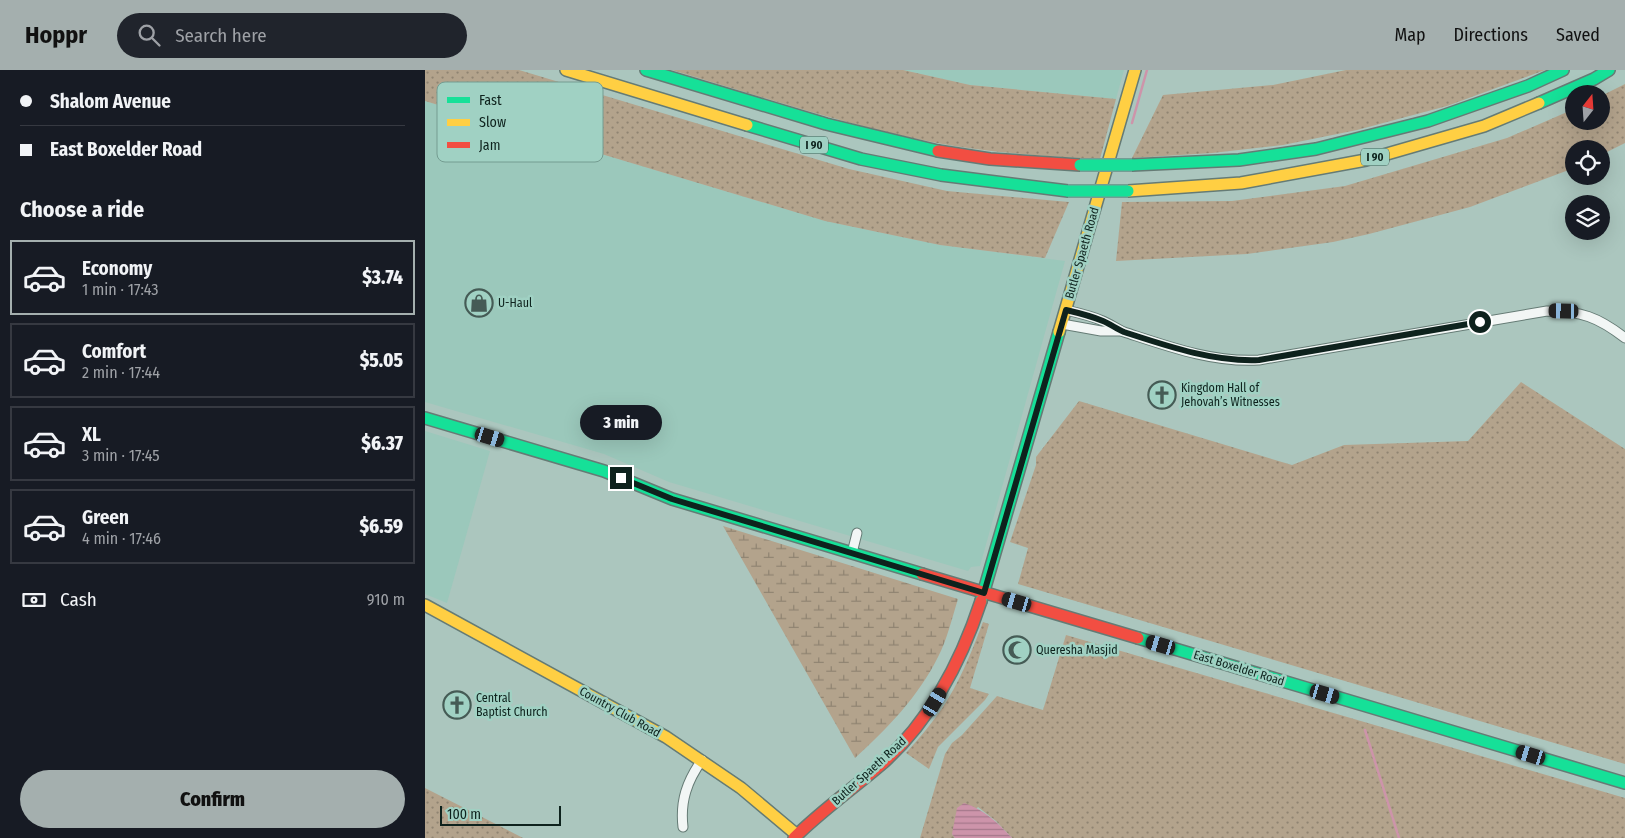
<!DOCTYPE html>
<html lang="en">
<head>
<meta charset="utf-8">
<style>
	:root { --surface:#171b24; --page:#20242c; --text:#f1f3f6; --muted:#9ea1a6; --line:#363941; --accent:#a4afae }
	body { margin:0; font-family:"Fira Sans Condensed",sans-serif; background:var(--page); color:var(--text); height:100vh; display:flex; flex-direction:column; font-size:19px; white-space:nowrap }
	* { box-sizing:border-box; margin:0 }
	p { font-size:16px; color:var(--muted) }
	.icon { flex:none; width:28px; height:28px; fill:none; stroke:currentColor; stroke-width:2; stroke-linecap:round; stroke-linejoin:round }
	.map { position:relative; flex:1; overflow:hidden }
	.side { display:flex; flex-direction:column; background:var(--surface); width:425px }
	.side>* { flex:none }
	.top-card { display:grid; align-content:center; height:110px; padding:0 20px; background:var(--surface) }
	.needle { width:32px; rotate:17deg }
	.controls { position:absolute; left:1140px; top:15px; display:grid; gap:10px }
	.controls a { display:grid; place-items:center; width:45px; height:45px; border-radius:50%; background:var(--surface); box-shadow:0 5px 20px #0002; font-size:25px }
	.scale { position:absolute; left:15px; bottom:12px; width:121px; box-sizing:border-box; padding-left:5px; border:2px solid #0e221d; border-top:0; font-size:14px; line-height:18px; white-space:nowrap; color:#0e221d; -webkit-text-stroke:4px #a0d1c3; paint-order:stroke }
	.end { position:absolute; width:22px; height:22px; margin:-11px; border:6px solid #0e221d; background:#fff; box-shadow:0 0 0 2px #fff }
	.from { border-radius:50% }
	.bubble { position:absolute; height:35px; border-radius:18px; background:var(--surface); box-shadow:0 5px 20px #0002; font-size:16px; font-weight:800; line-height:35px; text-align:center }
	.car { position:absolute; width:15px; height:30px; margin:-15px -8px; border-radius:6px; box-shadow:0 0 4px 1px #0007; background:linear-gradient(#222 24%,#8ab4d8 0 40%,#222 0 76%,#8ab4d8 0 86%,#222 0) }
	.top-card b { display:flex; align-items:center; gap:18px; height:48px; font-size:19px }
	.top-card b+b { border-top:1px solid var(--line) }
	.top-card i { width:12px; height:12px; background:var(--text) }
	ul { padding:0; list-style:none }
	li { display:flex; align-items:center; gap:15px; height:75px; margin:0 10px 8px; padding:0 10px; border:2px solid var(--line); border-radius:0px }
	li div { flex:1 }
	li b { display:block; font-size:19px }
	li em { font-style:normal; font-weight:800 }
	li.selected { border-color:var(--accent) }
	li>.icon { width:45px; height:45px; stroke-width:1.5 }
	h2 { padding:0 20px; font-size:22px; line-height:60px }
	.pay { display:flex; align-items:center; gap:12px; height:55px; padding:0 20px; font-size:19px }
	.pay p { margin-inline-start:auto }
	.action { display:flex; gap:10px; margin-top:auto; padding:10px 20px }
	.action a { flex:1; height:58px; border-radius:30px; background:var(--accent); color:#111; font-size:20px; font-weight:800; line-height:58px; text-align:center }
	header { display:flex; align-items:center; gap:30px; box-sizing:border-box; height:70px; padding:0 25px; background:var(--accent); color:#111 }
	header strong { font-size:24px }
	nav { display:flex; gap:28px; margin-inline-start:auto; font-size:18px }
	.search { width:350px; height:45px; background:var(--page); display:flex; align-items:center; gap:12px; box-sizing:border-box; padding:0 18px; border-radius:28px; color:var(--muted); font-size:19px }
	main { display:flex; flex:1; min-height:0 }
	.map>svg:first-child { display:block }
	.built { fill:#9bc8bb }
	.grass { fill:url(#grass-dots) }
	.wetland { fill:url(#wetland-marsh) }
	.water { fill:url(#water-rules) }
	.lines { fill:none; stroke-linecap:round; stroke-linejoin:round }
	.stream { stroke:#cd94aa; stroke-width:2.5 }
	.street-casing { stroke:#657b75; stroke-width:11 }
	.fast-casing { stroke:#657b75; stroke-width:14 }
	.slow-casing { stroke:#657b75; stroke-width:14 }
	.jam-casing { stroke:#657b75; stroke-width:14 }
	.street { stroke:#f2f6f5; stroke-width:9 }
	.fast { stroke:#16e098; stroke-width:11 }
	.slow { stroke:#ffcf43; stroke-width:11 }
	.jam { stroke:#f24e42; stroke-width:11 }
	.fast-bridge-casing { stroke:#739d94; stroke-width:14; stroke-linecap:butt }
	.fast-bridge { stroke:#16e098; stroke-width:11 }
	.route { stroke:#0e221d; stroke-width:6 }
	.labels { text-anchor:middle; stroke-width:5; stroke-linejoin:round; paint-order:stroke }
	.shield { fill:#a0d1c3; stroke:#3a564f; stroke-width:1 }
	.shield-label { font-size:11px; font-weight:bold; fill:#0e221d }
	.street-label { font-size:12px; fill:#0e221d; stroke:#a0d1c3 }
	.poi-label { font-size:12px; fill:#0e221d; stroke:#a0d1c3; text-anchor:start }
	.key { fill:#a0d1c3; stroke:#749c91; stroke-width:1 }
	.key-label { font-size:14px; fill:#0e221d }
</style>
</head>
<body>
<header>
<strong>Hoppr</strong>
<div class="search"><svg class="icon" aria-label="search" viewBox="0 0 24 24"><circle cx="10" cy="10" r="6"/><path d="M15 15l6 6"/></svg>Search here</div>
<nav><a>Map</a><a>Directions</a><a>Saved</a></nav>
</header>
<main>
<section class="side">
<div class="top-card">
<b><i class="from"></i>Shalom Avenue</b>
<b><i></i>East Boxelder Road</b>
</div>
<h2>Choose a ride</h2>
<ul>
<li class="selected"><svg class="icon" aria-label="car" viewBox="0 0 24 24"><path d="M5 17H2v-5l4-1 3-4h7l3 4 3 1v5h-3M9 17h6M6 11h13"/><circle cx="7" cy="17" r="2"/><circle cx="17" cy="17" r="2"/></svg><div><b>Economy</b><p>1 min · 17:43</p></div><em>$3.74</em></li>
<li><svg class="icon" aria-label="car" viewBox="0 0 24 24"><path d="M5 17H2v-5l4-1 3-4h7l3 4 3 1v5h-3M9 17h6M6 11h13"/><circle cx="7" cy="17" r="2"/><circle cx="17" cy="17" r="2"/></svg><div><b>Comfort</b><p>2 min · 17:44</p></div><em>$5.05</em></li>
<li><svg class="icon" aria-label="car" viewBox="0 0 24 24"><path d="M5 17H2v-5l4-1 3-4h7l3 4 3 1v5h-3M9 17h6M6 11h13"/><circle cx="7" cy="17" r="2"/><circle cx="17" cy="17" r="2"/></svg><div><b>XL</b><p>3 min · 17:45</p></div><em>$6.37</em></li>
<li><svg class="icon" aria-label="car" viewBox="0 0 24 24"><path d="M5 17H2v-5l4-1 3-4h7l3 4 3 1v5h-3M9 17h6M6 11h13"/><circle cx="7" cy="17" r="2"/><circle cx="17" cy="17" r="2"/></svg><div><b>Green</b><p>4 min · 17:46</p></div><em>$6.59</em></li>
</ul>
<div class="pay"><svg class="icon" aria-label="cash" viewBox="0 0 24 24"><path d="M3 7h18v10H3z"/><circle cx="12" cy="12" r="2"/></svg>Cash<p>910 m</p></div>
<div class="action"><a>Confirm</a></div>
</section>
<div class="map">
<svg width="1200" height="768" viewBox="0 0 1200 768">
	<defs>
		<pattern id="grass-dots" width="8" height="8" patternUnits="userSpaceOnUse" patternTransform="scale(1.25)"><rect width="8" height="8" fill="#b3a38c"/><path d="M2 2h.1M6 6h.1" fill="none" stroke="#908472" stroke-width="1.8" stroke-linecap="round"/></pattern>
		<pattern id="wetland-marsh" width="20" height="14" patternUnits="userSpaceOnUse" patternTransform="scale(1.25)"><rect width="20" height="14" fill="#b3a38c"/><path d="M1 5h8M5 5V1M11 12h8M15 12V8" fill="none" stroke="#908472"/></pattern>
		<pattern id="water-rules" width="6" height="5" patternUnits="userSpaceOnUse" patternTransform="scale(1.25)"><rect width="6" height="5" fill="#cd94aa"/><path d="M0 2.5h6" fill="none" stroke="#a5788a"/></pattern>
	</defs>
	<rect width="100%" height="100%" fill="#abc6be"/>
	<g class="built">
		<path d="M 478,0 L 699,0 L 691,29 L 545,15 Z"/>
		<path d="M 0,31 L 400,151 L 515,175 L 640,191 L 555,496 L 546,497 L 543,501 L 244,412 L 179,384 L 0,332 Z"/>
		<path d="M 0,361 L 65,381 L 22,533 L 0,524 Z"/>
	</g>
	<g class="grass">
		<path d="M 0,0 L 94,0 L 424,99 L 522,121 L 644,132 L 620,188 L 515,175 L 400,151 L 0,31 Z"/>
		<path d="M 247,0 L 478,0 L 545,15 L 691,29 L 675,89 C 620,86 566,83 512,73 C 422,56 335,26 247,0 Z"/>
		<path d="M 921,0 L 1120,0 L 1022,36 L 932,60 L 858,75 L 787,83 L 707,88 L 738,25 L 848,15 Z"/>
		<path d="M 1200,14 L 1200,73 L 1176,85 L 1176,79 L 1149,79 L 1149,98 L 1045,137 L 944,164 L 908,172 L 822,184 L 691,191 L 697,132 L 807,131 L 920,116 L 1082,68 L 1149,39 L 1149,51 L 1176,51 L 1176,26 Z"/>
		<path d="M 1096,312 L 1200,379 L 1200,694 L 593,514 L 603,478 L 585,472 L 611,395 L 611,387 L 654,331 L 867,395 L 919,375 L 1043,371 Z"/>
		<path d="M 558,552 L 564,554 L 545,618 L 564,624 L 560,630 L 513,677 L 504,699 L 481,683 C 489,674 497,665 504,656 C 529,626 544,589 558,552 Z"/>
		<path d="M 641,565 L 1200,728 L 1200,768 L 587,768 L 571,751 L 553,737 L 527,764 L 530,768 L 495,768 L 520,684 L 527,673 L 537,665 L 572,626 L 618,640 Z"/>
		<path d="M 0,718 L 98,768 L 0,768 Z"/>
	</g>
	<path class="wetland" d="M 298,456 L 533,529 C 527,548 522,570 513,587 C 493,627 462,659 430,688 Z"/>
	<path class="water" d="M 539,733 C 560,740 572,752 587,768 L 530,768 L 527,764 L 532,738 Z"/>
	<g class="lines">
		<g class="stream">
			<path d="M 707,53 L 722,0"/>
			<path d="M 940,660 L 974,768"/>
		</g>
		<g class="street-casing">
			<g id="street">
				<path d="M 641,240 C 654,243 667,246 678,251 C 685,254 692,259 699,262 C 742,276 788,293 834,290 L 1122,241 C 1156,241 1173,247 1200,268"/>
				<path d="M 637,254 L 676,261 L 696,261"/>
				<path d="M 427,483 L 432,463"/>
				<path d="M 258,757 C 255,731 262,711 277,690"/>
			</g>
		</g>
		<g class="fast-casing">
			<g id="fast">
				<path d="M 221,0 L 401,54 L 513,81"/>
				<path d="M 1114,33 L 1169,9 L 1184,0"/>
				<path d="M 322,55 L 436,89 L 516,105 L 643,121"/>
				<path d="M 707,95 L 814,90 L 891,79 L 1003,51 L 1103,16 L 1138,0"/>
				<path d="M 0,348 L 179,401 L 247,429 L 497,504"/>
				<path d="M 556,531 L 634,262"/>
				<path d="M 713,568 L 1200,713"/>
			</g>
		</g>
		<g class="slow-casing">
			<g id="slow">
				<path d="M 141,0 L 322,55"/>
				<path d="M 703,121 L 816,113 L 941,90 L 1059,56 L 1114,33"/>
				<path d="M 634,262 L 710,0"/>
				<path d="M 0,535 L 241,667 L 316,718 L 372,765"/>
			</g>
		</g>
		<g class="jam-casing">
			<g id="jam">
				<path d="M 513,81 L 565,89 L 655,95"/>
				<path d="M 497,504 L 713,568"/>
				<path d="M 369,768 C 397,740 429,718 459,692 C 507,648 536,592 556,531"/>
			</g>
		</g>
		<use href="#street" class="street"/>
		<use href="#fast" class="fast"/>
		<use href="#slow" class="slow"/>
		<use href="#jam" class="jam"/>
		<g class="fast-bridge-casing">
			<g id="fast-bridge">
				<path d="M 655,95 L 707,95"/>
				<path d="M 643,121 L 703,121"/>
			</g>
		</g>
		<use href="#fast-bridge" class="fast-bridge"/>
	</g>
	<g class="lines">
		<path class="route" d="M 196,408 L 247,429 L 559,523 L 641,240 C 654,243 666,246 678,251 C 685,254 692,259 699,262 C 742,276 788,292 834,290 L 1055,252"/>
	</g>
	<defs>
		<g id="shop-ring" transform="scale(1.4375)"><circle r="9.5" fill="#a0d1c3" stroke="#455b55" stroke-width="1.5"/><path d="M-5-2.5h2.3a2.7 3.5 0 0 1 5.4 0H5L5.5 6h-11ZM-1.5-2.5h3a1.5 2.3 0 0 0-3 0Z" fill="#455b55"/></g>
		<g id="church-ring" transform="scale(1.4375)"><circle r="9.5" fill="#a0d1c3" stroke="#455b55" stroke-width="1.5"/><path d="M-1.2-6h2.4v3.5h3.3v2.4h-3.3V6h-2.4V-.1h-3.3v-2.4h3.3Z" fill="#455b55"/></g>
		<g id="mosque-ring" transform="scale(1.4375)"><circle r="9.5" fill="#a0d1c3" stroke="#455b55" stroke-width="1.5"/><path d="M3.5-4.9A6 6 0 1 0 3.5 4.9A5 5 0 1 1 3.5-4.9Z" fill="#455b55"/></g>
	</defs>
	<g fill-rule="evenodd">
		<use href="#shop-ring" x="54" y="233"/>
		<use href="#church-ring" x="737" y="325"/>
		<use href="#mosque-ring" x="592" y="580"/>
		<use href="#church-ring" x="32" y="635"/>
	</g>
	<g class="labels">
		<g class="shield">
			<rect x="375" y="66.5" width="28" height="17" rx="4"/>
			<rect x="936" y="78.5" width="28" height="17" rx="4"/>
		</g>
		<g class="shield-label">
			<text x="389" y="79">I 90</text>
			<text x="950" y="91">I 90</text>
		</g>
		<g class="street-label">
			<text transform="translate(657 183) rotate(-74)" y="4">Butler Spaeth Road</text>
			<text transform="translate(814 598) rotate(17)" y="4">East Boxelder Road</text>
			<text transform="translate(195 642) rotate(29)" y="4">Country Club Road</text>
			<text transform="translate(444 701) rotate(-42)" y="4">Butler Spaeth Road</text>
		</g>
		<g class="poi-label">
			<text x="73" y="237">U-Haul</text>
			<text x="756" y="322">Kingdom Hall of<tspan x="756" dy="14">Jehovah’s Witnesses</tspan></text>
			<text x="611" y="584">Queresha Masjid</text>
			<text x="51" y="632">Central<tspan x="51" dy="14">Baptist Church</tspan></text>
		</g>
	</g>
	<rect x="12" y="12" width="166" height="80" rx="8" class="key"/>
	<rect x="22" y="27" width="23" height="6" fill="#16e098"/>
	<rect x="22" y="49" width="23" height="7" fill="#ffcf43"/>
	<rect x="22" y="72" width="23" height="6" fill="#f24e42"/>
	<g class="key-label">
		<text x="54" y="35">Fast</text>
		<text x="54" y="57">Slow</text>
		<text x="54" y="80">Jam</text>
	</g>
</svg>
<div class="controls">
<a><svg class="needle" viewBox="-14 -14 28 28"><path d="M0-13l5 13h-10z" fill="#e53935"/><path d="M0 13l5-13h-10z" fill="#9ea1a6"/></svg></a>
<a><svg class="icon" aria-label="locate" viewBox="0 0 24 24"><circle cx="12" cy="12" r="6"/><path d="M12 2v4M12 18v4M2 12h4M18 12h4"/></svg></a>
<a><svg class="icon" aria-label="layers" viewBox="0 0 24 24"><path d="M12 4l9 5-9 5-9-5zM3 14l9 5 9-5"/></svg></a>
</div>
<div class="scale">100 m</div>
<i class="end from" style="left:1055px;top:252px"></i>
<i class="end" style="left:196px;top:408px"></i>
<div class="bubble" style="left:155px;top:335px;width:82px">3 min</div>
<i class="car" style="left:1139px;top:241px;rotate:271deg"></i>
<i class="car" style="left:65px;top:367px;rotate:107deg"></i>
<i class="car" style="left:592px;top:532px;rotate:286deg"></i>
<i class="car" style="left:736px;top:575px;rotate:286deg"></i>
<i class="car" style="left:900px;top:624px;rotate:106deg"></i>
<i class="car" style="left:510px;top:632px;rotate:31deg"></i>
<i class="car" style="left:1106px;top:685px;rotate:287deg"></i>
</div>
</main>
</body>
</html>
